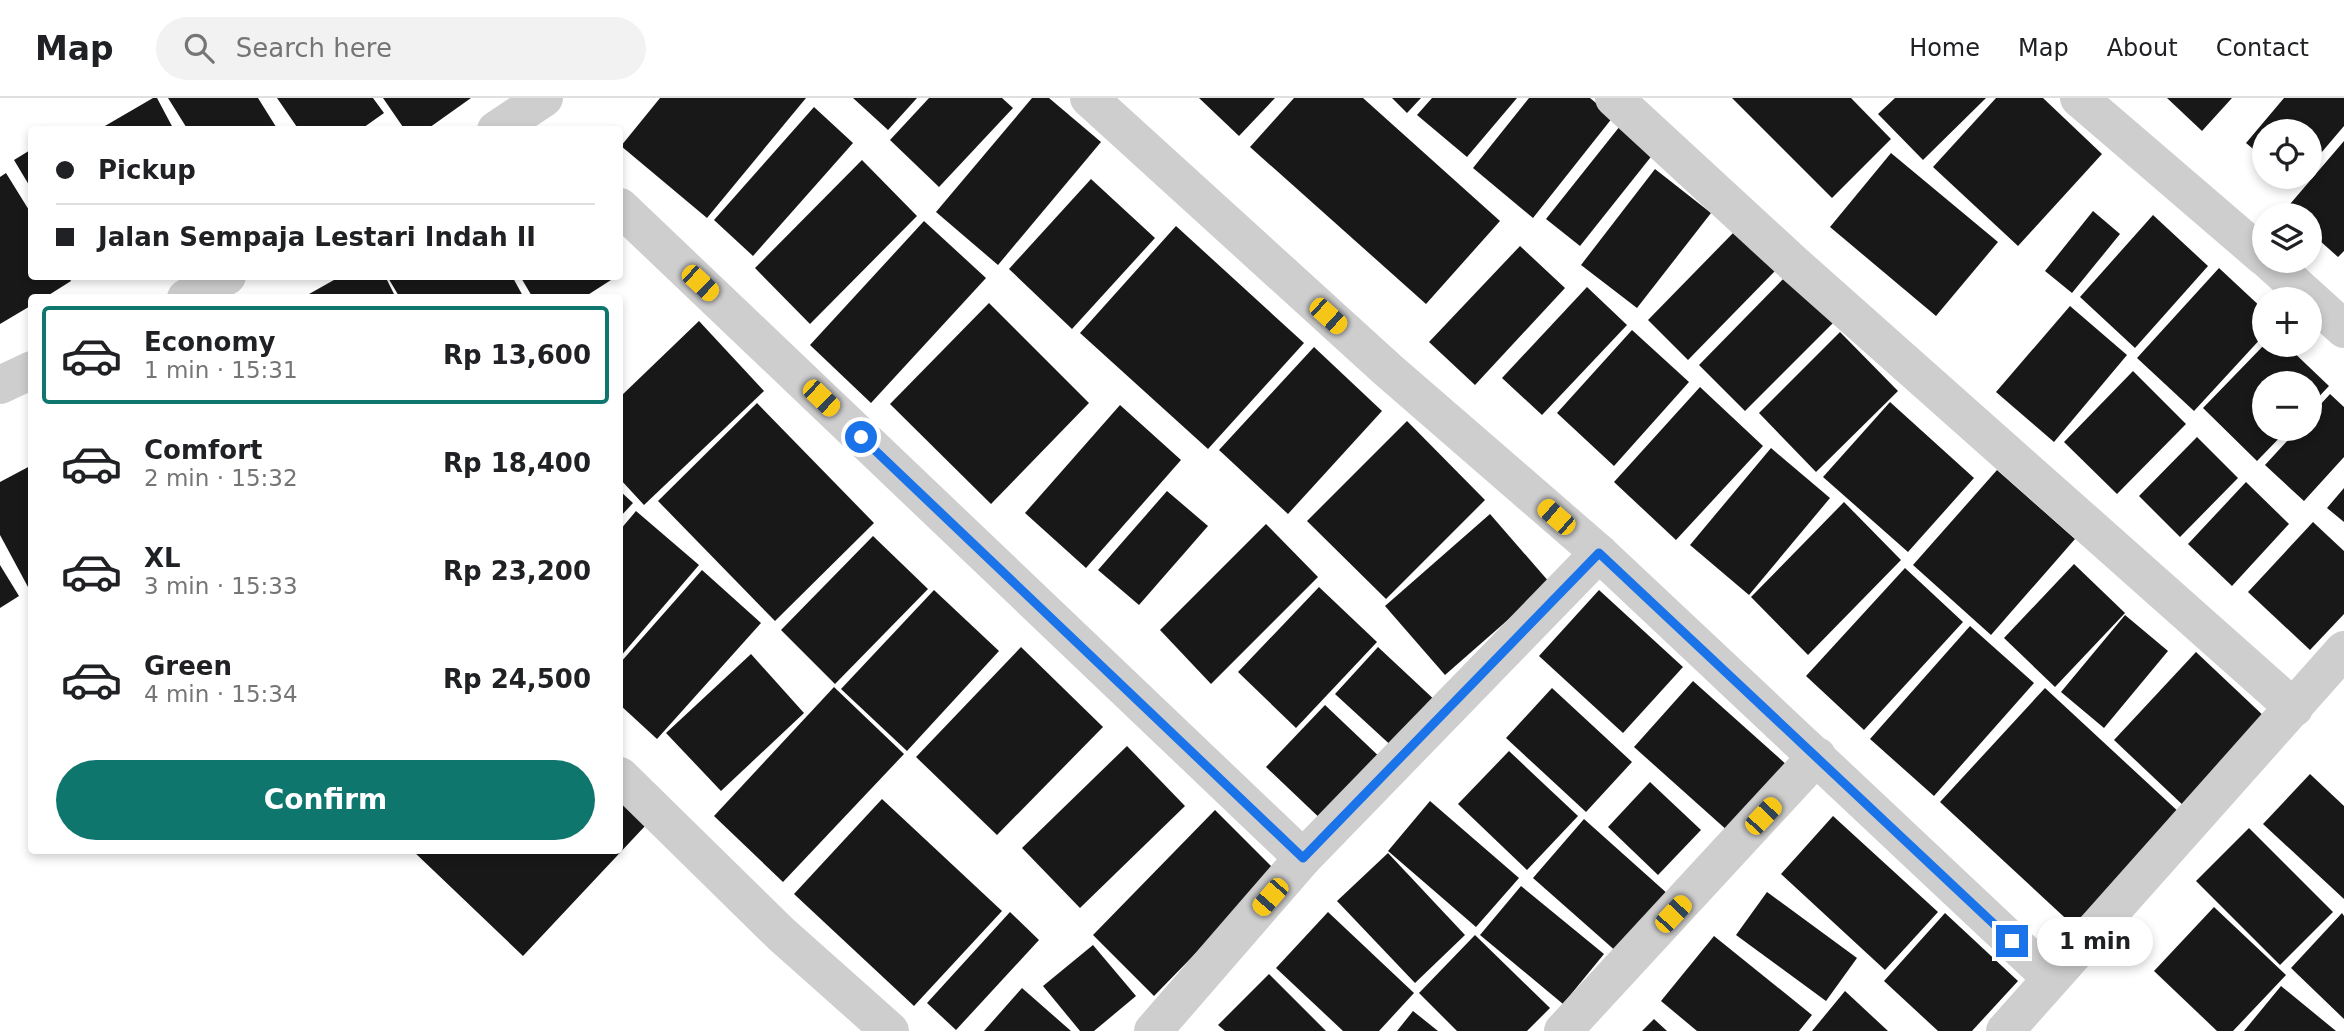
<!DOCTYPE html>
<html lang="en">
<head>
<meta charset="utf-8">
<style>
	:root { --surface:#fff; --page:#f2f2f2; --text:#202124; --muted:#757577; --line:#e0e0e0; --accent:#0f766e }
	body { margin:0; font-family:"DejaVu Sans",sans-serif; background:var(--page); color:var(--text); height:100vh; display:flex; flex-direction:column; font-size:26px; white-space:nowrap }
	* { box-sizing:border-box; margin:0 }
	p { font-size:23px; color:var(--muted) }
	.icon { flex:none; width:38px; height:38px; fill:none; stroke:currentColor; stroke-width:2; stroke-linecap:round; stroke-linejoin:round }
	.map { position:relative; flex:1; overflow:hidden }
	.sheet { position:absolute; left:28px; top:196px; width:595px; height:560px; display:flex; flex-direction:column; background:var(--surface); border-radius:7px; box-shadow:0 4px 10px #0003 }
	.sheet>* { flex:none }
	.hud { position:absolute; left:28px; top:28px; width:595px; height:154px; border-radius:7px; box-shadow:0 4px 10px #0003; display:grid; align-content:center; height:154px; padding:0 28px; background:var(--surface) }
	.controls { position:absolute; left:2252px; top:21px; display:grid; gap:14px }
	.controls a { display:grid; place-items:center; width:70px; height:70px; border-radius:50%; background:var(--surface); box-shadow:0 4px 10px #0003; font-size:35px }
	.end { position:absolute; width:32px; height:32px; margin:-16px; border:9px solid #1a73e8; background:#fff; box-shadow:0 0 0 4px #fff }
	.from { border-radius:50% }
	.bubble { position:absolute; height:49px; border-radius:24px; background:var(--surface); box-shadow:0 4px 10px #0003; font-size:23px; font-weight:600; line-height:49px; text-align:center }
	.car { position:absolute; width:21px; height:42px; margin:-21px -10px; border-radius:9px; box-shadow:0 0 5px 2px #0007; background:linear-gradient(#f5c518 24%,#345 0 40%,#f5c518 0 76%,#345 0 86%,#f5c518 0) }
	.hud b { display:flex; align-items:center; gap:24px; height:66px; font-size:26px }
	.hud b+b { border-top:2px solid var(--line) }
	.hud i { width:18px; height:18px; background:var(--text) }
	ul { padding:12px 0 0; list-style:none }
	li { display:flex; align-items:center; gap:21px; height:98px; margin:0 14px 10px; padding:0 14px; border:4px solid transparent; border-radius:7px }
	li div { flex:1 }
	li b { display:block; font-size:26px }
	li em { font-style:normal; font-weight:600 }
	li.selected { border-color:var(--accent) }
	li>.icon { width:63px; height:63px; stroke-width:1.5 }
	.button { display:flex; gap:14px; margin-top:auto; padding:14px 28px }
	.button a { flex:1; height:80px; border-radius:42px; background:var(--accent); color:#fff; font-size:28px; font-weight:600; line-height:80px; text-align:center }
	header { display:flex; align-items:center; gap:42px; box-sizing:border-box; height:98px; padding:0 35px; background:var(--surface); border-bottom:2px solid var(--line) }
	header strong { font-size:33px }
	nav { display:flex; gap:38px; margin-inline-start:auto; font-size:24px }
	.search { width:490px; height:63px; background:var(--page); display:flex; align-items:center; gap:18px; box-sizing:border-box; padding:0 24px; border-radius:38px; color:var(--muted); font-size:26px }
	.map>svg:first-child { display:block }
	.building { fill:#181818 }
	.lines { fill:none; stroke-linecap:round; stroke-linejoin:round }
	.minor { stroke:#cecece; stroke-width:38 }
	.route { stroke:#1a73e8; stroke-width:9 }
</style>
</head>
<body>
<header>
<strong>Map</strong>
<div class="search"><svg class="icon" aria-label="search" viewBox="0 0 24 24"><circle cx="10" cy="10" r="6"/><path d="M15 15l6 6"/></svg>Search here</div>
<nav><a>Home</a><a>Map</a><a>About</a><a>Contact</a></nav>
</header>
<div class="map">
<svg width="2344" height="933" viewBox="0 0 2344 933">
	<rect width="100%" height="100%" fill="#fff"/>
	<g class="building">
		<path d="M 153,0 L 157,0 L 174,32 L 98,32 Z"/>
		<path d="M 168,0 L 258,0 L 278,32 L 188,32 Z"/>
		<path d="M 277,0 L 373,0 L 384,15 L 360,32 L 299,32 Z"/>
		<path d="M 383,0 L 471,0 L 426,32 L 405,32 Z"/>
		<path d="M 660,0 L 806,0 L 707,120 L 621,48 Z"/>
		<path d="M 853,0 L 917,0 L 888,32 Z"/>
		<path d="M 929,0 L 1002,0 L 1013,10 L 939,89 L 890,42 Z"/>
		<path d="M 1032,0 L 1049,0 L 1101,44 L 998,167 L 936,114 Z"/>
		<path d="M 1199,0 L 1275,0 L 1239,38 Z"/>
		<path d="M 1294,0 L 1363,0 L 1500,123 L 1426,206 L 1250,49 Z"/>
		<path d="M 1392,0 L 1421,0 L 1407,15 Z"/>
		<path d="M 1432,0 L 1517,0 L 1467,59 L 1417,17 Z"/>
		<path d="M 1529,0 L 1590,0 L 1613,19 L 1533,120 L 1473,70 Z"/>
		<path d="M 1732,0 L 1851,0 L 1891,41 L 1832,100 Z"/>
		<path d="M 1895,0 L 1986,0 L 1923,62 L 1878,16 Z"/>
		<path d="M 1996,0 L 2043,0 L 2102,56 L 2018,148 L 1933,69 Z"/>
		<path d="M 2167,0 L 2232,0 L 2202,33 Z"/>
		<path d="M 2284,0 L 2344,0 L 2344,28 L 2310,68 L 2310,33 L 2264,33 L 2264,60 L 2246,45 Z"/>
		<path d="M 814,9 L 853,45 L 753,158 L 714,122 Z"/>
		<path d="M 1620,28 L 1654,55 L 1580,148 L 1546,121 Z"/>
		<path d="M 2344,43 L 2344,153 L 2338,159 L 2310,134 L 2310,117 L 2290,117 L 2285,112 Z"/>
		<path d="M 32,51 L 32,92 L 14,62 Z"/>
		<path d="M 1891,55 L 1998,144 L 1936,218 L 1830,129 Z"/>
		<path d="M 862,62 L 917,118 L 810,226 L 755,170 Z"/>
		<path d="M 1655,71 L 1711,115 L 1637,210 L 1581,167 Z"/>
		<path d="M 6,75 L 32,117 L 32,178 L 68,178 L 71,183 L 44,200 L 32,200 L 32,207 L 0,226 L 0,79 Z"/>
		<path d="M 1091,81 L 1155,140 L 1072,231 L 1009,171 Z"/>
		<path d="M 2093,113 L 2120,136 L 2072,195 L 2045,173 Z"/>
		<path d="M 2153,117 L 2208,168 L 2135,250 L 2080,199 Z"/>
		<path d="M 924,123 L 986,180 L 871,305 L 810,247 Z"/>
		<path d="M 1176,128 L 1304,245 L 1208,351 L 1080,235 Z"/>
		<path d="M 1735,133 L 1775,173 L 1688,262 L 1648,222 Z"/>
		<path d="M 1520,148 L 1565,190 L 1475,287 L 1429,244 Z"/>
		<path d="M 2219,170 L 2264,212 L 2264,237 L 2194,313 L 2137,260 Z"/>
		<path d="M 341,178 L 385,178 L 396,200 L 302,200 Z"/>
		<path d="M 387,178 L 512,178 L 524,200 L 400,200 Z"/>
		<path d="M 520,178 L 608,178 L 611,182 L 583,200 L 533,200 Z"/>
		<path d="M 1786,178 L 1833,225 L 1745,313 L 1699,267 Z"/>
		<path d="M 1587,189 L 1627,227 L 1542,317 L 1502,280 Z"/>
		<path d="M 989,205 L 1089,305 L 991,406 L 890,306 Z"/>
		<path d="M 2070,208 L 2127,257 L 2054,344 L 1996,294 Z"/>
		<path d="M 699,223 L 764,293 L 644,407 L 620,381 L 620,299 Z"/>
		<path d="M 1632,232 L 1689,284 L 1614,368 L 1557,315 Z"/>
		<path d="M 1840,234 L 1898,293 L 1816,374 L 1759,315 Z"/>
		<path d="M 2264,247 L 2286,247 L 2329,288 L 2310,308 L 2310,285 L 2264,285 L 2264,331 L 2288,331 L 2257,363 L 2203,310 Z"/>
		<path d="M 1314,249 L 1382,313 L 1288,416 L 1219,352 Z"/>
		<path d="M 2133,273 L 2186,326 L 2117,396 L 2064,344 Z"/>
		<path d="M 1700,289 L 1763,348 L 1676,442 L 1614,384 Z"/>
		<path d="M 2330,296 L 2344,309 L 2344,359 L 2304,403 L 2265,367 L 2298,331 L 2310,331 L 2310,318 Z"/>
		<path d="M 1890,304 L 1974,380 L 1908,454 L 1823,379 Z"/>
		<path d="M 757,305 L 874,425 L 775,523 L 658,403 Z"/>
		<path d="M 1120,307 L 1181,362 L 1086,470 L 1025,415 Z"/>
		<path d="M 1407,323 L 1485,402 L 1386,501 L 1307,423 Z"/>
		<path d="M 2197,339 L 2238,380 L 2180,439 L 2139,398 Z"/>
		<path d="M 1771,350 L 1830,400 L 1749,497 L 1690,447 Z"/>
		<path d="M 32,367 L 32,487 L 28,489 L 0,437 L 0,384 Z"/>
		<path d="M 1997,372 L 2075,441 L 1991,537 L 1913,467 Z"/>
		<path d="M 2246,384 L 2289,426 L 2232,488 L 2188,446 Z"/>
		<path d="M 2344,390 L 2344,424 L 2327,410 Z"/>
		<path d="M 620,393 L 633,405 L 620,419 Z"/>
		<path d="M 1167,393 L 1208,428 L 1139,507 L 1098,472 Z"/>
		<path d="M 1844,404 L 1901,462 L 1808,557 L 1751,499 Z"/>
		<path d="M 636,413 L 699,467 L 620,559 L 620,432 Z"/>
		<path d="M 1490,416 L 1550,485 L 1445,577 L 1385,508 Z"/>
		<path d="M 2313,424 L 2344,453 L 2344,516 L 2310,552 L 2248,494 Z"/>
		<path d="M 1266,426 L 1318,479 L 1211,586 L 1160,532 Z"/>
		<path d="M 873,438 L 928,491 L 835,586 L 781,532 Z"/>
		<path d="M 2074,466 L 2125,515 L 2055,589 L 2004,540 Z"/>
		<path d="M 0,467 L 19,498 L 0,510 Z"/>
		<path d="M 1905,470 L 1963,524 L 1864,632 L 1806,578 Z"/>
		<path d="M 702,472 L 761,525 L 657,641 L 620,607 L 620,565 Z"/>
		<path d="M 1319,489 L 1377,544 L 1296,630 L 1238,574 Z"/>
		<path d="M 934,492 L 999,553 L 907,653 L 841,591 Z"/>
		<path d="M 1599,492 L 1683,569 L 1623,635 L 1539,558 Z"/>
		<path d="M 2125,517 L 2168,553 L 2104,630 L 2061,594 Z"/>
		<path d="M 1970,528 L 2034,585 L 1934,698 L 1870,641 Z"/>
		<path d="M 1021,549 L 1103,629 L 997,737 L 916,659 Z"/>
		<path d="M 1378,549 L 1439,606 L 1396,652 L 1335,596 Z"/>
		<path d="M 2196,554 L 2268,622 L 2186,710 L 2114,642 Z"/>
		<path d="M 751,556 L 804,615 L 721,693 L 666,635 Z"/>
		<path d="M 1693,583 L 1788,668 L 1729,734 L 1634,649 Z"/>
		<path d="M 834,589 L 904,656 L 783,784 L 714,718 Z"/>
		<path d="M 1552,590 L 1632,664 L 1586,714 L 1506,640 Z"/>
		<path d="M 2045,590 L 2181,716 L 2076,830 L 1940,704 Z"/>
		<path d="M 1325,607 L 1385,664 L 1326,726 L 1266,669 Z"/>
		<path d="M 1127,648 L 1185,708 L 1080,810 L 1022,750 Z"/>
		<path d="M 1509,653 L 1578,718 L 1527,772 L 1458,706 Z"/>
		<path d="M 2310,676 L 2344,708 L 2344,801 L 2263,726 Z"/>
		<path d="M 1650,684 L 1701,732 L 1658,777 L 1608,729 Z"/>
		<path d="M 882,701 L 1002,813 L 914,908 L 794,796 Z"/>
		<path d="M 620,702 L 646,727 L 523,858 L 412,752 L 620,752 Z"/>
		<path d="M 1430,703 L 1519,780 L 1476,829 L 1388,753 Z"/>
		<path d="M 1215,712 L 1276,773 L 1154,898 L 1093,837 Z"/>
		<path d="M 1833,718 L 1938,814 L 1885,872 L 1781,776 Z"/>
		<path d="M 1584,721 L 1669,797 L 1618,855 L 1533,780 Z"/>
		<path d="M 2249,730 L 2333,814 L 2280,867 L 2196,783 Z"/>
		<path d="M 1388,755 L 1465,837 L 1415,885 L 1337,803 Z"/>
		<path d="M 1521,788 L 1604,856 L 1563,906 L 1480,837 Z"/>
		<path d="M 1767,794 L 1857,860 L 1826,903 L 1736,837 Z"/>
		<path d="M 2214,809 L 2286,877 L 2233,933 L 2217,933 L 2154,873 Z"/>
		<path d="M 1010,814 L 1039,842 L 956,932 L 927,905 Z"/>
		<path d="M 1328,814 L 1414,895 L 1379,933 L 1343,933 L 1276,870 Z"/>
		<path d="M 1945,815 L 2018,883 L 1972,933 L 1938,933 L 1884,883 Z"/>
		<path d="M 2342,815 L 2344,818 L 2344,921 L 2291,870 Z"/>
		<path d="M 1475,837 L 1550,910 L 1527,933 L 1457,933 L 1419,895 Z"/>
		<path d="M 1714,838 L 1812,917 L 1799,933 L 1697,933 L 1661,903 Z"/>
		<path d="M 1093,847 L 1136,898 L 1094,933 L 1080,933 L 1043,888 Z"/>
		<path d="M 1269,876 L 1326,933 L 1225,933 L 1218,927 Z"/>
		<path d="M 2281,888 L 2336,933 L 2244,933 Z"/>
		<path d="M 1022,890 L 1071,933 L 984,933 Z"/>
		<path d="M 1845,893 L 1888,933 L 1812,933 Z"/>
		<path d="M 1413,913 L 1438,933 L 1397,933 Z"/>
		<path d="M 1654,921 L 1667,933 L 1642,933 Z"/>
	</g>
	<g class="lines">
		<g class="minor">
			<path d="M 1089,0 L 1388,272 L 1599,455 L 2051,880"/>
			<path d="M 1614,0 L 1793,165 L 2294,610"/>
			<path d="M 2079,0 L 2264,159"/>
			<path d="M 496,32 L 544,0"/>
			<path d="M 620,109 L 1303,760"/>
			<path d="M 2269,163 L 2344,231"/>
			<path d="M 186,200 L 227,178"/>
			<path d="M 0,287 L 32,272"/>
			<path d="M 620,678 L 781,836 L 890,933"/>
			<path d="M 1153,933 L 1303,760 L 1599,455"/>
			<path d="M 1563,933 L 1817,658"/>
			<path d="M 2005,933 L 2344,552"/>
		</g>
	</g>
	<g class="lines">
		<path class="route" d="M 861,339 L 1303,760 L 1599,455 L 2012,843"/>
	</g>
</svg>
<div class="controls">
<a><svg class="icon" aria-label="locate" viewBox="0 0 24 24"><circle cx="12" cy="12" r="6"/><path d="M12 2v4M12 18v4M2 12h4M18 12h4"/></svg></a>
<a><svg class="icon" aria-label="layers" viewBox="0 0 24 24"><path d="M12 4l9 5-9 5-9-5zM3 14l9 5 9-5"/></svg></a>
<a>+</a>
<a>−</a>
</div>
<i class="end from" style="left:861px;top:339px"></i>
<i class="end" style="left:2012px;top:843px"></i>
<div class="bubble" style="left:2037px;top:819px;width:116px">1 min</div>
<i class="car" style="left:700px;top:185px;rotate:133deg"></i>
<i class="car" style="left:1328px;top:218px;rotate:132deg"></i>
<i class="car" style="left:821px;top:300px;rotate:134deg"></i>
<i class="car" style="left:1556px;top:419px;rotate:311deg"></i>
<i class="car" style="left:1763px;top:718px;rotate:43deg"></i>
<i class="car" style="left:1270px;top:799px;rotate:221deg"></i>
<i class="car" style="left:1673px;top:816px;rotate:43deg"></i>
<div class="hud">
<b><i class="from"></i>Pickup</b>
<b><i></i>Jalan Sempaja Lestari Indah II</b>
</div>
<section class="sheet">
<ul>
<li class="selected"><svg class="icon" aria-label="car" viewBox="0 0 24 24"><path d="M5 17H2v-5l4-1 3-4h7l3 4 3 1v5h-3M9 17h6M6 11h13"/><circle cx="7" cy="17" r="2"/><circle cx="17" cy="17" r="2"/></svg><div><b>Economy</b><p>1 min · 15:31</p></div><em>Rp 13,600</em></li>
<li><svg class="icon" aria-label="car" viewBox="0 0 24 24"><path d="M5 17H2v-5l4-1 3-4h7l3 4 3 1v5h-3M9 17h6M6 11h13"/><circle cx="7" cy="17" r="2"/><circle cx="17" cy="17" r="2"/></svg><div><b>Comfort</b><p>2 min · 15:32</p></div><em>Rp 18,400</em></li>
<li><svg class="icon" aria-label="car" viewBox="0 0 24 24"><path d="M5 17H2v-5l4-1 3-4h7l3 4 3 1v5h-3M9 17h6M6 11h13"/><circle cx="7" cy="17" r="2"/><circle cx="17" cy="17" r="2"/></svg><div><b>XL</b><p>3 min · 15:33</p></div><em>Rp 23,200</em></li>
<li><svg class="icon" aria-label="car" viewBox="0 0 24 24"><path d="M5 17H2v-5l4-1 3-4h7l3 4 3 1v5h-3M9 17h6M6 11h13"/><circle cx="7" cy="17" r="2"/><circle cx="17" cy="17" r="2"/></svg><div><b>Green</b><p>4 min · 15:34</p></div><em>Rp 24,500</em></li>
</ul>
<div class="button"><a>Confirm</a></div>
</section>
</div>
</body>
</html>
